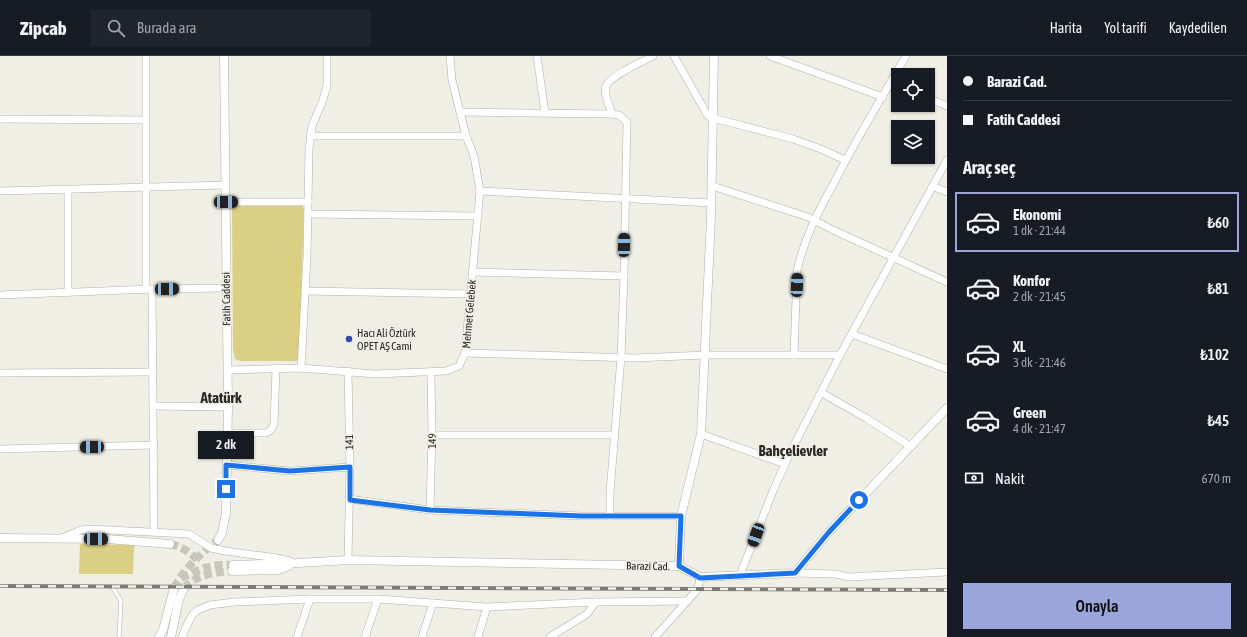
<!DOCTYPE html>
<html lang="tr">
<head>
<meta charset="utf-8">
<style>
	:root { --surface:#171b24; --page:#20242c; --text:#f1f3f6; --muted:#9ea1a6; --line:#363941; --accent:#9aa6db }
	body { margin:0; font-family:"Asap Condensed",sans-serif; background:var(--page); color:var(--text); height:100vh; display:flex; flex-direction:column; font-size:15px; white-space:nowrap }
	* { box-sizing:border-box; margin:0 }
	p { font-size:13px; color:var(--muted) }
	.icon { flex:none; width:22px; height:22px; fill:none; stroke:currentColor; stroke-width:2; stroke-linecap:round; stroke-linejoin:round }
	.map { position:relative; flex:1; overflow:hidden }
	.sheet { display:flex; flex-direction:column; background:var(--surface); width:300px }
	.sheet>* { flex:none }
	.hud { display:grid; align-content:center; height:88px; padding:0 16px; background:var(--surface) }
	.tools { position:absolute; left:891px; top:12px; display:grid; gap:8px }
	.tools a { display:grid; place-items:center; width:44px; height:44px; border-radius:0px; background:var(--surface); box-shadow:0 1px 3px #0004; font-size:20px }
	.end { position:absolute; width:18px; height:18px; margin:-9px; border:5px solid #1a73e8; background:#fff; box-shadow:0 0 0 2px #fff }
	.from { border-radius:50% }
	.bubble { position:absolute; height:28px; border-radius:0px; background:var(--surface); box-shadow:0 1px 3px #0004; font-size:13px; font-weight:600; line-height:28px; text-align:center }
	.car { position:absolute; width:12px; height:24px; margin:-12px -6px; border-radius:5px; box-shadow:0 0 3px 1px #0007; background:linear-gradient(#222 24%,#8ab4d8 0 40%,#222 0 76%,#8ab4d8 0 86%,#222 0) }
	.hud b { display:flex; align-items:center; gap:14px; height:38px; font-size:15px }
	.hud b+b { border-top:1px solid var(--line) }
	.hud i { width:10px; height:10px; background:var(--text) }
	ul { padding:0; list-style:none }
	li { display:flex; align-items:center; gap:12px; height:60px; margin:0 8px 6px; padding:0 8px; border:2px solid transparent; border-radius:0px }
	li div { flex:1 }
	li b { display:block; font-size:15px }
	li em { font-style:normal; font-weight:600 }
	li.on { border-color:var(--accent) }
	li>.icon { width:36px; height:36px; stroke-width:1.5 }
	h2 { padding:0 16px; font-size:18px; line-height:48px }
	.pay { display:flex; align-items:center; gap:10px; height:44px; padding:0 16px; font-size:15px }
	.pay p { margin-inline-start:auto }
	.action { display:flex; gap:8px; margin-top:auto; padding:8px 16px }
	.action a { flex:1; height:46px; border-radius:0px; background:var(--accent); color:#111; font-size:16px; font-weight:600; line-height:46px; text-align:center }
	header { display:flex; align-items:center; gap:24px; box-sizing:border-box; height:56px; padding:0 20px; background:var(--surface); border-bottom:1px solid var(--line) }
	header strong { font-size:19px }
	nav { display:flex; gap:22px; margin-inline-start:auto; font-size:14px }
	.search { width:280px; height:36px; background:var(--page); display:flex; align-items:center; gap:10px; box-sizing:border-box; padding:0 14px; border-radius:0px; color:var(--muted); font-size:15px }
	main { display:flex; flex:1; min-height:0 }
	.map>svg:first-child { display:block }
	.green { fill:#dbcf84 }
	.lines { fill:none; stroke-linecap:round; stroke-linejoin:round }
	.tertiary-tunnel { stroke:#c8c7be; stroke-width:8; stroke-dasharray:8 4; stroke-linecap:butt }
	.service-casing { stroke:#b0afa6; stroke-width:4.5 }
	.minor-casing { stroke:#b0afa6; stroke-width:8 }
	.tertiary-casing { stroke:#b0afa6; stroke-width:9 }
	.service { stroke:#fff; stroke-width:3.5 }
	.minor { stroke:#fff; stroke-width:7 }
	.tertiary { stroke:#fff; stroke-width:8 }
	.rail-casing { stroke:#7b7b74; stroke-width:4 }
	.rail { stroke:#f0efe5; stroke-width:2.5; stroke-dasharray:8; stroke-linecap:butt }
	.route { stroke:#1a73e8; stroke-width:5 }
	.poi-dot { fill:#2f49ba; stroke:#f0efe5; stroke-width:1.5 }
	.labels { text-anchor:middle; stroke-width:3.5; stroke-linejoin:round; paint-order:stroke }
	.street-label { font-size:11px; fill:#282824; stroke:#f0efe5 }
	.poi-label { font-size:11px; fill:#282824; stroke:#f0efe5; text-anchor:start }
	.district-label { font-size:15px; font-weight:bold; fill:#282824; stroke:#f0efe5 }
</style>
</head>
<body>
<header>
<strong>Zipcab</strong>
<div class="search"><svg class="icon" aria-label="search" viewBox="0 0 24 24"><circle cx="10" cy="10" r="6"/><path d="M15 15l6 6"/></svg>Burada ara</div>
<nav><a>Harita</a><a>Yol tarifi</a><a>Kaydedilen</a></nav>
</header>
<main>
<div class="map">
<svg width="947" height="581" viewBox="0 0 947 581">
	<rect width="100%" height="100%" fill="#f0efe5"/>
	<g class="green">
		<path d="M 233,148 L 302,149 L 304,154 L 299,302 L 296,305 L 240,305 L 235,303 L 233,293 L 232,151 Z"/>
		<path d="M 80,488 L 134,489 L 133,518 L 79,518 Z"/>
	</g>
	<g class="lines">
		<g class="tertiary-tunnel">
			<path d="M 170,488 C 182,491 191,496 199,506"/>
			<path d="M 181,522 C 202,512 210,508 233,509"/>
			<path d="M 174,532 C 185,512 200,498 218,484"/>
			<path d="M 184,532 C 197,518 214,517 232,515"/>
		</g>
		<g class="service-casing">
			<path id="service" d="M 113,532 L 121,545 L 119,581"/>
		</g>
		<g class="minor-casing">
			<g id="minor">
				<path d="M 146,0 L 146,233"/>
				<path d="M 537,0 L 545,57"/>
				<path d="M 674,0 L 708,60 L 713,62 L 793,83 L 821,93 L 845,104"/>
				<path d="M 770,0 L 883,41"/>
				<path d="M 891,27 L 898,30"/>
				<path d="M 928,42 L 947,50"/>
				<path d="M 460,56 L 609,58 L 619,59 L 627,66 L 624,220 L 621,301 L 610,436 L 610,460"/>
				<path d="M 612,58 C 610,51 603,38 606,30 C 611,19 642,6 653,0"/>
				<path d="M 0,63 L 146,64"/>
				<path d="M 310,80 L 466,80"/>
				<path d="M 712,130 L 808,161 L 833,174 L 947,226"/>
				<path d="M 932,130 L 947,136"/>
				<path d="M 0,135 L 225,129"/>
				<path d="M 480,135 L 712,147"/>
				<path d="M 226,146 L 308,146"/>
				<path d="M 308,158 L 477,160"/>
				<path d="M 473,216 L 624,220"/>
				<path d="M 152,233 L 154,476"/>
				<path d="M 305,235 L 471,238"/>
				<path d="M 68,236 L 68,133"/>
				<path d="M 0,239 L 152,233 L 226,232"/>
				<path d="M 852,278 L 947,313"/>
				<path d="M 465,297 L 635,302 L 706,299 L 840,299 L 947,104"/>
				<path d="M 794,299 L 797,215 C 804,182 819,154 835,125 C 857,82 882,41 906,0"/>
				<path d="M 301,312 L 307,201 L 309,93 L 312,70 L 323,44 L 327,29 L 327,0"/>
				<path d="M 228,314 L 301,312 L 375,318 L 446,315 L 459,310 L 465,297 L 480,135 L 474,100 L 466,80 L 452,24 L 450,0"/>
				<path d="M 0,317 L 153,316"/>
				<path d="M 822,337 L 866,362 L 910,390"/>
				<path d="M 153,350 L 228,351"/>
				<path d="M 227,377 L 266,377 L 271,374 L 274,368 L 276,313"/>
				<path d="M 701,378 L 785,408"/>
				<path d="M 432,379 L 614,379"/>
				<path d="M 0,393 L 154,389"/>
				<path d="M 226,409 L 290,415 L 350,411"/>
				<path d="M 349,443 L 430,454 L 582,460 L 681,460"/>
				<path d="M 430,454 L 432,379 L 431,317"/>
				<path d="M 62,482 L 81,474 L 89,473 L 189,478 L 211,492 L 225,495 L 277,502 L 290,505"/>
				<path d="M 348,504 L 350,411 L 348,315"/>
				<path d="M 795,517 L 835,518 L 849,521 L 947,516"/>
				<path d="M 740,519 L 773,435 L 789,399 L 840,299"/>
				<path d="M 182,581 L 188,567 L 193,558 L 198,554 L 210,549 L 234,546 L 310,543 L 378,543 L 487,551 L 596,546 L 688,545"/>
				<path d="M 297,581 L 310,543"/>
				<path d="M 365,581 L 378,543"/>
				<path d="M 422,581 L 433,547"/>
				<path d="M 478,581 L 487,551"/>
				<path d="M 550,581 L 587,558 L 596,546"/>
				<path d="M 655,581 L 698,533 L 700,521"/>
			</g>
		</g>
		<g class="tertiary-casing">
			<g id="tertiary">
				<path d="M 0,482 L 107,483 L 170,488"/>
				<path d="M 218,484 L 222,477 L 226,457 L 228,351 L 224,0"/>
				<path d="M 233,509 L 298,507 L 348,504 L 679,510 L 700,521 L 795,517 L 829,476 L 947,352"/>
				<path d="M 679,510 L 681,460 L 701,378 L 711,161 L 714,0"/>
				<path d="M 232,515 L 278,514 L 289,510"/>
				<path d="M 159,581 L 163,574 L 174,532"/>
				<path d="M 171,581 L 179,543 L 184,532"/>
			</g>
		</g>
		<use href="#service" class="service"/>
		<use href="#minor" class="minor"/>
		<use href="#tertiary" class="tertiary"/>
		<g class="rail-casing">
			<path id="rail" d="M 0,530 L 947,534"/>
		</g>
		<use href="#rail" class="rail"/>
	</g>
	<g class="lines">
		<path class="route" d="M 226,433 L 226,409 L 290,415 L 350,411 L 350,444 L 430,454 L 582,460 L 681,460 L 679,510 L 700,522 L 795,517 L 829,476 L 859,444"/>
	</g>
	<circle class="poi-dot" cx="349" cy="283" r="4"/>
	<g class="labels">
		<g class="street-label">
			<text transform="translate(226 243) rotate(-91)" y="4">Fatih Caddesi</text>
			<text transform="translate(469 258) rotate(-85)" y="4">Mehmet Gelebek</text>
			<text transform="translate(432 385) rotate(-89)" y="4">149</text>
			<text transform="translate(349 386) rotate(-91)" y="4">141</text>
			<text transform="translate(648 510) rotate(1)" y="4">Barazi Cad.</text>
		</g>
		<g class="poi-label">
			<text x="357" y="281">Hacı Ali Öztürk<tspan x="357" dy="13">OPET AŞ Cami</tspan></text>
		</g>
		<g class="district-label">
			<text x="221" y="347">Atatürk</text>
			<text x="793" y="400">Bahçelievler</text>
		</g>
	</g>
</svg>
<div class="tools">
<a><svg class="icon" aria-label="locate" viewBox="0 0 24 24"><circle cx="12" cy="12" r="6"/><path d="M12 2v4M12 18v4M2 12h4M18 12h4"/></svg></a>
<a><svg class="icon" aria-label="layers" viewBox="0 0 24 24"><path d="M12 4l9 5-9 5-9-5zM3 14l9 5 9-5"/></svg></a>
</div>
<i class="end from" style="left:859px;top:444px"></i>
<i class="end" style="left:226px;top:433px"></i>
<div class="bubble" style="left:198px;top:375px;width:56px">2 dk</div>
<i class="car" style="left:226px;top:146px;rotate:90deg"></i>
<i class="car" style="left:624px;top:189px;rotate:1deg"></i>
<i class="car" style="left:797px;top:229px;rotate:2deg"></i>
<i class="car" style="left:167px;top:233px;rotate:89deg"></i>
<i class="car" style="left:92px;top:391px;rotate:269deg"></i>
<i class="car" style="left:756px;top:479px;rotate:200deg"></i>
<i class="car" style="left:96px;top:483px;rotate:91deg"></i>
</div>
<section class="sheet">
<div class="hud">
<b><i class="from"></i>Barazi Cad.</b>
<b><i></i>Fatih Caddesi</b>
</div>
<h2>Araç seç</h2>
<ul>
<li class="on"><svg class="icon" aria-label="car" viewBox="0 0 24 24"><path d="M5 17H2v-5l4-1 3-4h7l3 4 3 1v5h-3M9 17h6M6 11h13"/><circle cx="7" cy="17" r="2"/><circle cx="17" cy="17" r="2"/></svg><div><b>Ekonomi</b><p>1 dk · 21:44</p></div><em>₺60</em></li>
<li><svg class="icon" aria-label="car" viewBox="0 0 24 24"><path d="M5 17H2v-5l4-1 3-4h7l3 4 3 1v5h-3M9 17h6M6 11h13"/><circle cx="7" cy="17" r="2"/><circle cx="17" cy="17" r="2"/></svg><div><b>Konfor</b><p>2 dk · 21:45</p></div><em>₺81</em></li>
<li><svg class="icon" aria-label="car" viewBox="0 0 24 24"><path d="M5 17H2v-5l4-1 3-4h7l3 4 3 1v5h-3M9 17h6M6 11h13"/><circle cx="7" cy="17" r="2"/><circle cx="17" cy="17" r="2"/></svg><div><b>XL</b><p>3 dk · 21:46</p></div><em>₺102</em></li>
<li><svg class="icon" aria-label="car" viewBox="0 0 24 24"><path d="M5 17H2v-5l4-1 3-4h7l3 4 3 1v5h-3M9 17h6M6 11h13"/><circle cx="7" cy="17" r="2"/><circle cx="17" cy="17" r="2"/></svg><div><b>Green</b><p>4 dk · 21:47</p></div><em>₺45</em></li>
</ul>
<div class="pay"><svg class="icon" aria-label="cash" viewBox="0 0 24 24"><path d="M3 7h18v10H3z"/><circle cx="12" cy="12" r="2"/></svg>Nakit<p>670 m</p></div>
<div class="action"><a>Onayla</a></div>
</section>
</main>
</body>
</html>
